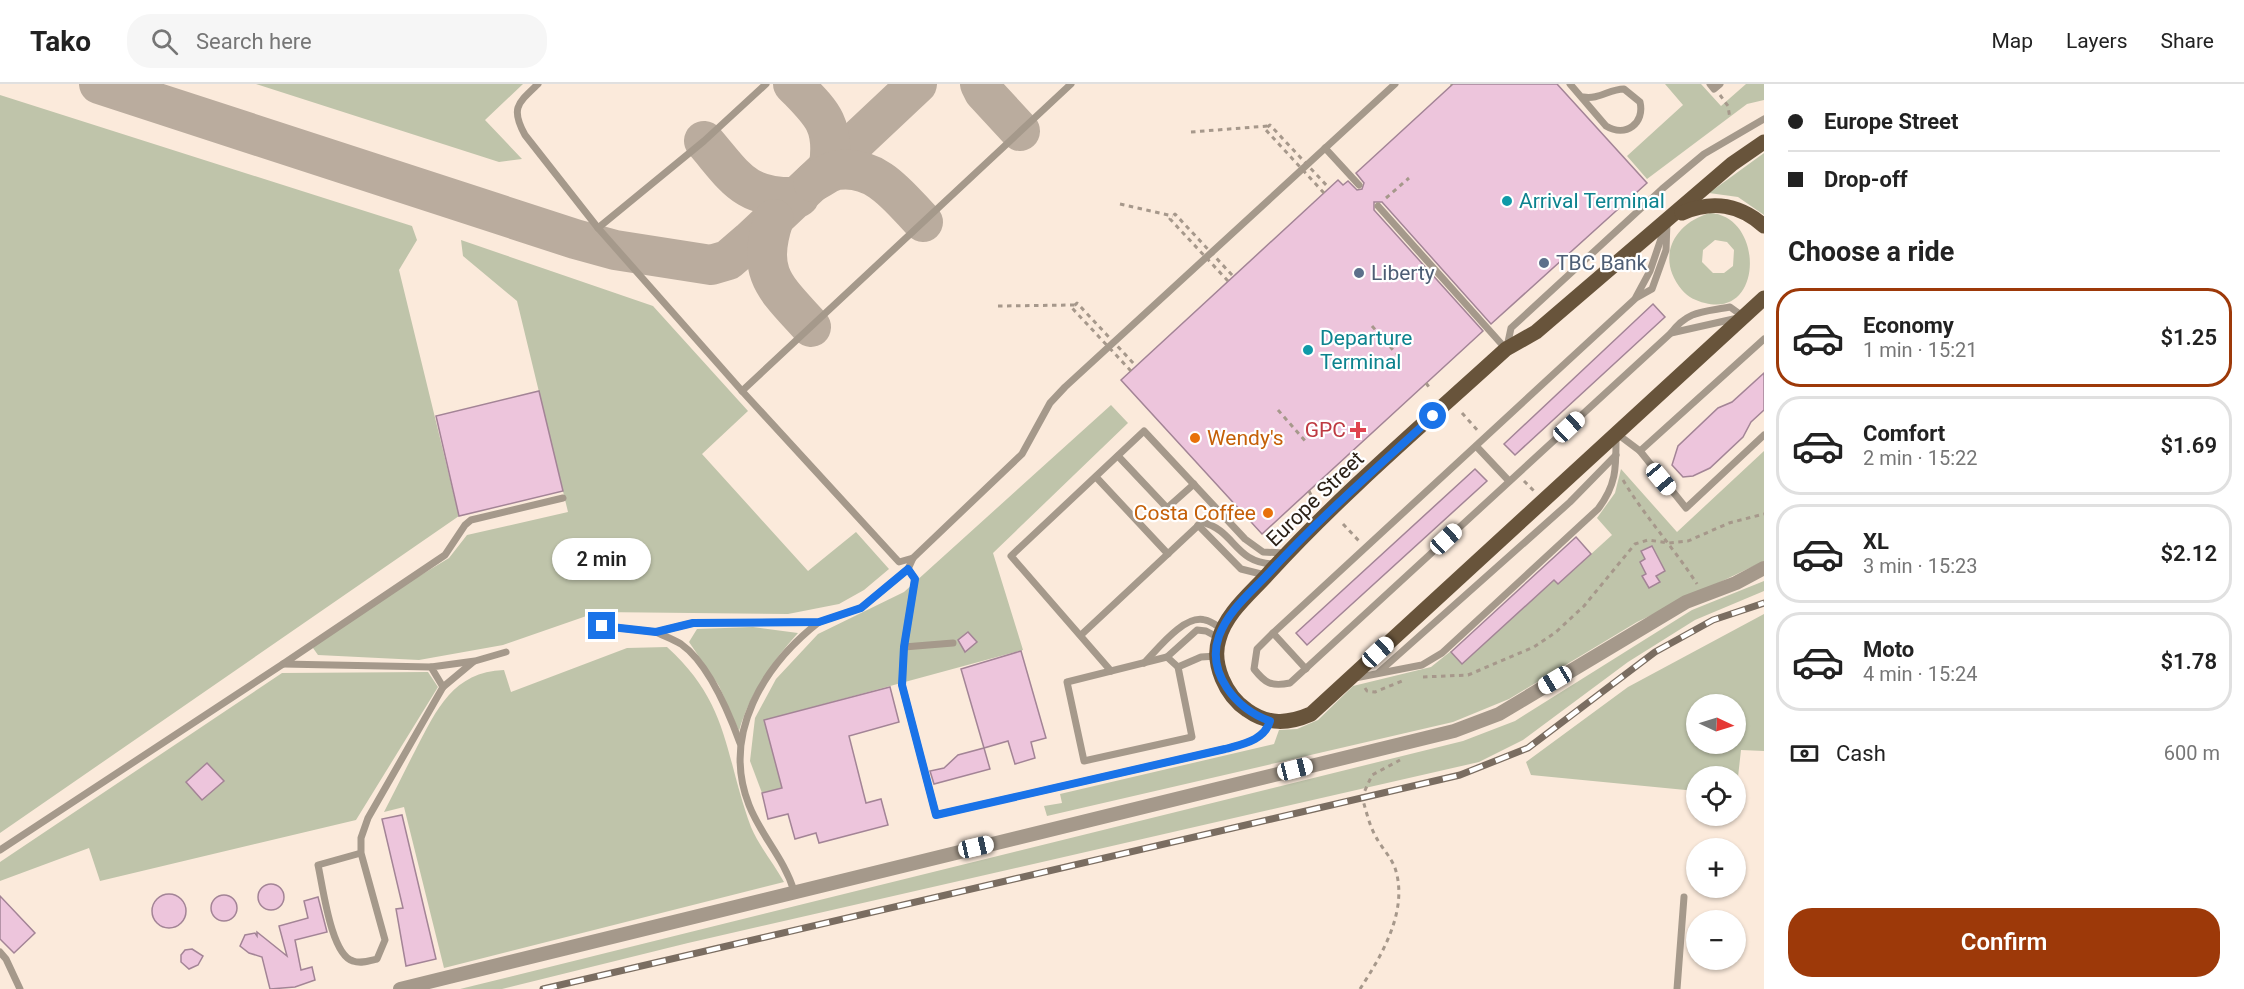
<!DOCTYPE html>
<html lang="en">
<head>
<meta charset="utf-8">
<style>
	:root { --surface:#fff; --page:#f6f6f6; --text:#222; --muted:#767676; --line:#e0e0e0; --accent:#9d3909 }
	body { margin:0; font-family:Roboto,sans-serif; background:var(--page); color:var(--text); height:100vh; display:flex; flex-direction:column; font-size:22px; white-space:nowrap }
	* { box-sizing:border-box; margin:0 }
	p { font-size:20px; color:var(--muted) }
	.icon { flex:none; width:33px; height:33px; fill:none; stroke:currentColor; stroke-width:2; stroke-linecap:round; stroke-linejoin:round }
	.map { position:relative; flex:1; overflow:hidden }
	.sheet { display:flex; flex-direction:column; background:var(--surface); width:480px }
	.sheet>* { flex:none }
	.guide { display:grid; align-content:center; height:132px; padding:0 24px; background:var(--surface) }
	.needle { width:39px; rotate:94deg }
	.tools { position:absolute; left:1686px; top:610px; display:grid; gap:12px }
	.tools a { display:grid; place-items:center; width:60px; height:60px; border-radius:50%; background:var(--surface); box-shadow:0 2px 4px #0004; font-size:30px }
	.end { position:absolute; width:27px; height:27px; margin:-14px; border:8px solid #1a73e8; background:#fff; box-shadow:0 0 0 3px #fff }
	.from { border-radius:50% }
	.bubble { position:absolute; height:42px; border-radius:21px; background:var(--surface); box-shadow:0 2px 4px #0004; font-size:20px; font-weight:600; line-height:42px; text-align:center }
	.car { position:absolute; width:18px; height:36px; margin:-18px -9px; border-radius:8px; box-shadow:0 0 4px 2px #0007; background:linear-gradient(#fff 24%,#345 0 40%,#fff 0 76%,#345 0 86%,#fff 0) }
	.guide b { display:flex; align-items:center; gap:21px; height:57px; font-size:22px }
	.guide b+b { border-top:2px solid var(--line) }
	.guide i { width:15px; height:15px; background:var(--text) }
	ul { padding:0; list-style:none }
	li { display:flex; align-items:center; gap:18px; height:99px; margin:0 12px 9px; padding:0 12px; border:3px solid var(--line); border-radius:24px }
	li div { flex:1 }
	li b { display:block; font-size:22px }
	li em { font-style:normal; font-weight:600 }
	li.on { border-color:var(--accent) }
	li>.icon { width:54px; height:54px; stroke-width:1.5 }
	h2 { padding:0 24px; font-size:27px; line-height:72px }
	.pay { display:flex; align-items:center; gap:15px; height:66px; padding:0 24px; font-size:22px }
	.pay p { margin-inline-start:auto }
	.action { display:flex; gap:12px; margin-top:auto; padding:12px 24px }
	.action a { flex:1; height:69px; border-radius:24px; background:var(--accent); color:#fff; font-size:24px; font-weight:600; line-height:69px; text-align:center }
	header { display:flex; align-items:center; gap:36px; box-sizing:border-box; height:84px; padding:0 30px; background:var(--surface); border-bottom:2px solid var(--line) }
	header strong { font-size:28px }
	nav { display:flex; gap:33px; margin-inline-start:auto; font-size:21px }
	.search { width:420px; height:54px; background:var(--page); display:flex; align-items:center; gap:15px; box-sizing:border-box; padding:0 21px; border-radius:24px; color:var(--muted); font-size:22px }
	main { display:flex; flex:1; min-height:0 }
	.map>svg:first-child { display:block }
	.green { fill:#bfc4aa; fill-rule:evenodd }
	.lines { fill:none; stroke-linecap:round; stroke-linejoin:round }
	.taxiway { stroke:#baac9e; stroke-width:40 }
	.building { fill:#edc5dc; stroke:#a38496; stroke-width:1.5 }
	.path { stroke:#a6988b; stroke-width:3; stroke-dasharray:4.5 4.5; stroke-linecap:butt }
	.lane { stroke:#a5998b; stroke-width:7 }
	.street { stroke:#a5998b; stroke-width:14 }
	.primary { stroke:#68543b; stroke-width:15 }
	.rail-casing { stroke:#7a6d61; stroke-width:7 }
	.rail { stroke:#fff; stroke-width:4.5; stroke-dasharray:14; stroke-linecap:butt }
	.path-bridge { stroke:#a6988b; stroke-width:3; stroke-dasharray:4.5 4.5; stroke-linecap:butt }
	.route { stroke:#1a73e8; stroke-width:8 }
	.culture-dot { fill:#0f9aa8; stroke:#fff; stroke-width:2 }
	.service-dot { fill:#5c6f8a; stroke:#fff; stroke-width:2 }
	.health-dot { fill:#e0444e; stroke:#fff; stroke-width:2 }
	.food-dot { fill:#e8710a; stroke:#fff; stroke-width:2 }
	.labels { text-anchor:middle; stroke-width:4.5; stroke-linejoin:round; paint-order:stroke }
	.culture-label { font-size:21px; fill:#0d838f; stroke:#fff; text-anchor:start }
	.service-label { font-size:21px; fill:#4e5e75; stroke:#fff; text-anchor:start }
	.health-label { font-size:21px; fill:#be3a42; stroke:#fff; text-anchor:end }
	.food-label { font-size:21px; fill:#c56008; stroke:#fff; text-anchor:start }
	.street-label { font-size:21px; fill:#2b2117; stroke:#fff }
</style>
</head>
<body>
<header>
<strong>Tako</strong>
<div class="search"><svg class="icon" aria-label="search" viewBox="0 0 24 24"><circle cx="10" cy="10" r="6"/><path d="M15 15l6 6"/></svg>Search here</div>
<nav><a>Map</a><a>Layers</a><a>Share</a></nav>
</header>
<main>
<div class="map">
<svg width="1764" height="905" viewBox="0 0 1764 905">
	<rect width="100%" height="100%" fill="#fbeadb"/>
	<g class="green">
		<path d="M 256,0 L 523,0 L 485,36 L 522,75 L 499,78 Z"/>
		<path d="M 1665,0 L 1701,0 L 1721,22 L 1746,0 L 1764,0 L 1764,16 L 1747,20 L 1647,95 L 1627,72 L 1683,21 Z"/>
		<path d="M 0,11 L 412,142 L 417,156 L 399,186 L 459,432 L 0,749 Z"/>
		<path d="M 1764,69 L 1764,131 L 1738,113 L 1709,109 Z"/>
		<path d="M 1710,129 C 1764,132 1764,234 1705,219 C 1696,217 1688,213 1682,206 C 1655,174 1674,139 1710,129 ZM 1715,156 L 1727,158 L 1734,166 L 1733,182 L 1724,189 L 1713,189 L 1702,178 L 1703,166 Z"/>
		<path d="M 461,156 L 653,222 L 748,327 L 702,370 L 808,487 L 856,448 L 889,485 L 864,506 L 839,520 L 788,530 L 598,528 L 503,561 L 419,576 L 318,571 L 313,564 L 319,553 L 449,474 L 467,451 L 568,428 L 517,217 L 463,172 Z"/>
		<path d="M 1111,321 L 1128,339 L 993,469 L 1023,566 L 765,636 L 782,704 L 762,709 L 750,677 L 755,634 L 776,595 L 818,550 L 904,508 Z"/>
		<path d="M 1764,367 L 1764,477 L 1637,538 L 1509,615 L 1453,638 L 1047,732 L 1044,722 L 1062,719 L 1060,710 L 1274,660 L 1279,646 L 1297,645 L 1318,636 L 1353,602 L 1431,583 L 1451,567 L 1462,580 L 1554,496 L 1558,500 L 1612,451 L 1597,434 L 1615,409 L 1621,385 L 1677,448 Z"/>
		<path d="M 1764,497 L 1764,507 L 1695,536 L 1628,578 L 1523,656 L 1479,678 L 688,859 L 502,905 L 460,905 L 1463,657 L 1515,637 L 1692,526 Z"/>
		<path d="M 1764,530 L 1764,667 L 1741,666 L 1736,711 L 1736,693 L 1696,693 L 1696,707 L 1531,691 L 1526,678 L 1628,603 ZM 1696,621 L 1736,621 L 1736,660 L 1696,660 Z"/>
		<path d="M 753,543 L 798,549 C 772,578 750,609 739,647 L 719,602 L 689,558 L 697,545 Z"/>
		<path d="M 667,563 C 730,620 724,670 751,743 C 759,762 774,780 784,798 L 444,884 L 404,723 L 384,728 C 395,707 405,686 416,665 C 437,625 453,588 504,586 L 511,608 L 627,564 Z"/>
		<path d="M 428,588 L 438,603 L 356,736 L 100,797 L 89,764 L 0,797 L 0,778 L 282,589 Z"/>
	</g>
	<g class="lines">
		<g class="taxiway">
			<path d="M 99,0 L 575,155 L 615,166 L 711,181 L 728,176 L 750,157 L 917,0"/>
			<path d="M 793,0 C 820,28 835,39 829,81"/>
			<path d="M 980,0 L 984,8 L 1020,47"/>
			<path d="M 704,57 C 736,94 744,115 799,113"/>
			<path d="M 813,98 C 821,94 830,87 838,86 C 877,81 899,113 923,138"/>
			<path d="M 774,135 C 755,190 776,204 811,243"/>
		</g>
	</g>
	<g class="building">
		<path d="M 1453,0 L 1557,0 L 1647,99 L 1491,240 L 1382,118 L 1374,118 L 1374,126 L 1483,247 L 1262,450 L 1121,296 L 1338,96 L 1343,101 L 1348,97 L 1357,106 L 1362,105 L 1364,99 L 1356,89 Z"/>
		<path d="M 1653,220 L 1665,233 L 1515,371 L 1504,360 Z"/>
		<path d="M 1764,289 L 1764,326 L 1751,338 L 1743,353 L 1710,384 L 1693,392 L 1683,393 L 1672,381 L 1678,362 L 1718,324 L 1732,318 Z"/>
		<path d="M 539,307 L 563,407 L 459,432 L 436,332 Z"/>
		<path d="M 1475,385 L 1487,397 L 1307,561 L 1296,549 Z"/>
		<path d="M 1576,453 L 1591,470 L 1558,500 L 1554,496 L 1462,580 L 1451,568 Z"/>
		<path d="M 1652,462 L 1665,487 L 1656,492 L 1660,498 L 1649,504 L 1642,492 L 1646,490 L 1640,478 L 1645,475 L 1641,467 Z"/>
		<path d="M 968,548 L 977,558 L 965,568 L 958,556 Z"/>
		<path d="M 1021,567 L 1046,654 L 1031,658 L 1035,674 L 1015,680 L 1008,657 L 984,664 L 961,585 Z"/>
		<path d="M 890,603 L 899,638 L 849,652 L 866,719 L 881,715 L 888,741 L 819,759 L 816,749 L 795,755 L 788,730 L 768,735 L 762,709 L 782,704 L 764,636 Z"/>
		<path d="M 984,664 L 990,685 L 934,700 L 930,687 L 944,684 L 958,671 Z"/>
		<path d="M 207,679 L 224,697 L 202,716 L 186,698 Z"/>
		<path d="M 402,731 L 436,875 L 406,882 L 396,825 L 403,824 L 382,735 Z"/>
		<circle cx="271" cy="813" r="13"/>
		<circle cx="169" cy="827" r="17"/>
		<circle cx="224" cy="824" r="13"/>
		<path d="M 0,812 L 35,849 L 14,869 L 0,855 Z"/>
		<path d="M 318,813 L 327,848 L 295,856 L 301,886 L 312,883 L 315,896 L 295,903 L 270,905 L 262,873 L 249,869 L 240,862 L 245,851 L 255,849 L 257,852 L 257,848 L 287,872 L 279,842 L 308,834 L 304,817 Z"/>
		<path d="M 192,865 L 203,872 L 198,881 L 189,885 L 181,878 L 181,871 L 185,866 Z"/>
	</g>
	<g class="lines">
		<g class="path">
			<path d="M 1451,0 L 1452,1"/>
			<path d="M 1720,11 L 1728,22 L 1730,35"/>
			<path d="M 1191,48 L 1268,42"/>
			<path d="M 1386,114 L 1409,94"/>
			<path d="M 1120,120 L 1173,132"/>
			<path d="M 998,222 L 1075,221"/>
			<path d="M 1372,242 L 1401,275"/>
			<path d="M 1426,299 L 1429,303"/>
			<path d="M 1278,326 L 1307,359"/>
			<path d="M 1462,329 L 1479,348"/>
			<path d="M 1623,396 C 1645,433 1674,464 1697,500"/>
			<path d="M 1524,397 L 1534,407"/>
			<path d="M 1309,407 L 1311,411"/>
			<path d="M 1343,440 L 1359,457"/>
			<path d="M 1423,593 L 1468,591 L 1534,563 L 1556,548 L 1584,522 L 1635,460 L 1648,456 L 1669,459 L 1688,457 L 1729,439 L 1764,430"/>
			<path d="M 1365,604 L 1367,607 L 1375,608 L 1402,597"/>
			<path d="M 1360,905 C 1382,871 1409,826 1395,784 C 1391,773 1381,763 1376,753 C 1369,741 1366,726 1362,713 L 1372,691 L 1400,676"/>
		</g>
		<g class="lane">
			<path d="M 538,0 C 518,19 510,24 525,51 L 598,144"/>
			<path d="M 766,0 L 704,57 L 598,144 L 742,307 L 899,478 L 913,474"/>
			<path d="M 1570,0 L 1606,42 C 1626,54 1645,39 1640,18 L 1624,5 C 1609,5 1599,16 1583,13"/>
			<path d="M 1710,0 L 1714,5 L 1720,0"/>
			<path d="M 1325,64 L 1359,101"/>
			<path d="M 1378,122 L 1506,265"/>
			<path d="M 1667,138 L 1666,166 L 1652,205 L 1636,214 L 1273,549 L 1257,565 L 1254,585 C 1265,599 1271,603 1290,599 L 1671,249 L 1738,234"/>
			<path d="M 1636,213 L 1650,187 L 1664,146"/>
			<path d="M 1671,249 C 1688,226 1704,228 1730,223 L 1744,233"/>
			<path d="M 1507,263 L 1511,244 L 1662,105 L 1704,70 L 1764,35"/>
			<path d="M 742,307 L 1071,0"/>
			<path d="M 1616,349 L 1640,367 L 1764,255"/>
			<path d="M 1477,363 L 1509,397"/>
			<path d="M 1640,367 L 1686,424 L 1764,351"/>
			<path d="M 1118,372 L 1167,424 L 1194,400"/>
			<path d="M 1096,393 L 1168,470"/>
			<path d="M 1198,441 L 1241,485 L 1265,491"/>
			<path d="M 908,485 L 915,495 L 904,563 L 902,601 L 936,731 L 1225,665 C 1242,660 1264,657 1270,637"/>
			<path d="M 602,542 L 656,548 L 693,539 L 819,538 L 861,524 L 908,485 L 913,474 L 1022,370 L 1050,319 L 1065,303 L 1395,0"/>
			<path d="M 656,548 C 664,552 673,555 681,560 C 708,579 729,629 740,659"/>
			<path d="M 1273,549 L 1306,585"/>
			<path d="M 1081,551 L 1202,438 C 1236,447 1234,479 1274,480"/>
			<path d="M 904,563 L 953,559"/>
			<path d="M 1167,573 L 1178,583 L 1192,653 L 1084,677 L 1067,598 Z"/>
			<path d="M 1167,573 L 1197,546 L 1206,547 L 1219,554"/>
			<path d="M 1144,579 C 1157,566 1184,530 1205,536 C 1211,537 1217,542 1222,545"/>
			<path d="M 431,583 L 283,580 L 445,471 L 465,441 L 471,436 L 563,414"/>
			<path d="M 1178,583 L 1201,573 L 1217,572"/>
			<path d="M 1111,587 L 1011,472 L 1144,347 L 1245,455 L 1263,468 L 1285,469"/>
			<path d="M 1379,588 L 1570,418 L 1616,371"/>
			<path d="M 1355,594 L 1422,581 L 1442,569 L 1598,425 C 1617,400 1616,383 1616,352"/>
			<path d="M 443,603 L 473,578"/>
			<path d="M 0,766 L 283,580"/>
			<path d="M 361,769 L 318,781 C 323,803 331,871 353,877 C 361,880 369,877 377,875 L 385,856 L 361,769 L 361,754 L 368,734 L 443,603 L 431,583 L 475,577 L 506,568"/>
			<path d="M 794,807 C 784,774 761,752 749,721 C 721,650 764,581 819,538"/>
			<path d="M 0,868 L 6,875 L 20,905"/>
			<path d="M 1677,905 L 1684,813"/>
		</g>
		<path class="street" d="M 400,905 L 1454,647 L 1499,630 L 1686,518 L 1736,499 L 1764,484"/>
		<g class="primary">
			<path d="M 1764,58 L 1732,80 L 1536,248 L 1506,265 C 1426,338 1341,410 1268,490 C 1250,510 1226,529 1219,555 C 1211,580 1226,612 1247,626 C 1268,641 1288,640 1311,630 L 1764,214"/>
			<path d="M 1682,129 C 1713,116 1739,120 1764,142"/>
		</g>
		<g class="rail-casing">
			<path id="rail" d="M 543,905 L 1460,691 L 1528,664 L 1655,568 L 1713,536 L 1764,519"/>
		</g>
		<use href="#rail" class="rail"/>
		<g class="path-bridge">
			<path d="M 1324,109 L 1265,45 L 1270,41 L 1329,104"/>
			<path d="M 1228,197 L 1170,135 L 1175,130 L 1233,192"/>
			<path d="M 1131,287 L 1072,224 L 1077,219 L 1136,282"/>
		</g>
	</g>
	<g class="lines">
		<path class="route" d="M 602,542 L 656,548 L 693,539 L 819,538 L 861,524 L 908,485 L 915,495 L 904,563 L 902,601 L 936,731 L 1225,665 C 1242,660 1264,657 1270,637 C 1236,625 1206,589 1219,552 C 1228,527 1250,509 1267,491 C 1319,434 1377,384 1433,332"/>
	</g>
	<g class="culture-dot">
		<circle cx="1507" cy="117" r="6"/>
		<circle cx="1308" cy="266" r="6"/>
	</g>
	<g class="service-dot">
		<circle cx="1544" cy="179" r="6"/>
		<circle cx="1359" cy="189" r="6"/>
	</g>
	<path class="health-dot" d="M1355 337h6v6h6v6h-6v6h-6v-6h-6v-6h6z"/>
	<g class="food-dot">
		<circle cx="1195" cy="354" r="6"/>
		<circle cx="1268" cy="429" r="6"/>
	</g>
	<g class="labels">
		<g class="culture-label">
			<text x="1519" y="124">Arrival Terminal</text>
			<text x="1320" y="261">Departure<tspan x="1320" dy="24">Terminal</tspan></text>
		</g>
		<g class="service-label">
			<text x="1556" y="186">TBC Bank</text>
			<text x="1371" y="196">Liberty</text>
		</g>
		<g class="health-label">
			<text x="1346" y="353">GPC</text>
		</g>
		<g class="food-label">
			<text x="1207" y="361">Wendy's</text>
			<text x="1256" y="436" text-anchor="end">Costa Coffee</text>
		</g>
		<g class="street-label">
			<text transform="translate(1315 415) rotate(-44)" y="7">Europe Street</text>
		</g>
	</g>
</svg>
<div class="tools">
<a><svg class="needle" viewBox="-14 -14 28 28"><path d="M0-13l5 13h-10z" fill="#e53935"/><path d="M0 13l5-13h-10z" fill="#767676"/></svg></a>
<a><svg class="icon" aria-label="locate" viewBox="0 0 24 24"><circle cx="12" cy="12" r="6"/><path d="M12 2v4M12 18v4M2 12h4M18 12h4"/></svg></a>
<a>+</a>
<a>−</a>
</div>
<i class="end from" style="left:1433px;top:332px"></i>
<i class="end" style="left:602px;top:542px"></i>
<div class="bubble" style="left:552px;top:454px;width:99px">2 min</div>
<i class="car" style="left:1569px;top:343px;rotate:47deg"></i>
<i class="car" style="left:1661px;top:395px;rotate:140deg"></i>
<i class="car" style="left:1446px;top:455px;rotate:47deg"></i>
<i class="car" style="left:1378px;top:568px;rotate:47deg"></i>
<i class="car" style="left:1555px;top:596px;rotate:239deg"></i>
<i class="car" style="left:1295px;top:685px;rotate:76deg"></i>
<i class="car" style="left:976px;top:763px;rotate:77deg"></i>
</div>
<section class="sheet">
<div class="guide">
<b><i class="from"></i>Europe Street</b>
<b><i></i>Drop-off</b>
</div>
<h2>Choose a ride</h2>
<ul>
<li class="on"><svg class="icon" aria-label="car" viewBox="0 0 24 24"><path d="M5 17H2v-5l4-1 3-4h7l3 4 3 1v5h-3M9 17h6M6 11h13"/><circle cx="7" cy="17" r="2"/><circle cx="17" cy="17" r="2"/></svg><div><b>Economy</b><p>1 min · 15:21</p></div><em>$1.25</em></li>
<li><svg class="icon" aria-label="car" viewBox="0 0 24 24"><path d="M5 17H2v-5l4-1 3-4h7l3 4 3 1v5h-3M9 17h6M6 11h13"/><circle cx="7" cy="17" r="2"/><circle cx="17" cy="17" r="2"/></svg><div><b>Comfort</b><p>2 min · 15:22</p></div><em>$1.69</em></li>
<li><svg class="icon" aria-label="car" viewBox="0 0 24 24"><path d="M5 17H2v-5l4-1 3-4h7l3 4 3 1v5h-3M9 17h6M6 11h13"/><circle cx="7" cy="17" r="2"/><circle cx="17" cy="17" r="2"/></svg><div><b>XL</b><p>3 min · 15:23</p></div><em>$2.12</em></li>
<li><svg class="icon" aria-label="car" viewBox="0 0 24 24"><path d="M5 17H2v-5l4-1 3-4h7l3 4 3 1v5h-3M9 17h6M6 11h13"/><circle cx="7" cy="17" r="2"/><circle cx="17" cy="17" r="2"/></svg><div><b>Moto</b><p>4 min · 15:24</p></div><em>$1.78</em></li>
</ul>
<div class="pay"><svg class="icon" aria-label="cash" viewBox="0 0 24 24"><path d="M3 7h18v10H3z"/><circle cx="12" cy="12" r="2"/></svg>Cash<p>600 m</p></div>
<div class="action"><a>Confirm</a></div>
</section>
</main>
</body>
</html>
